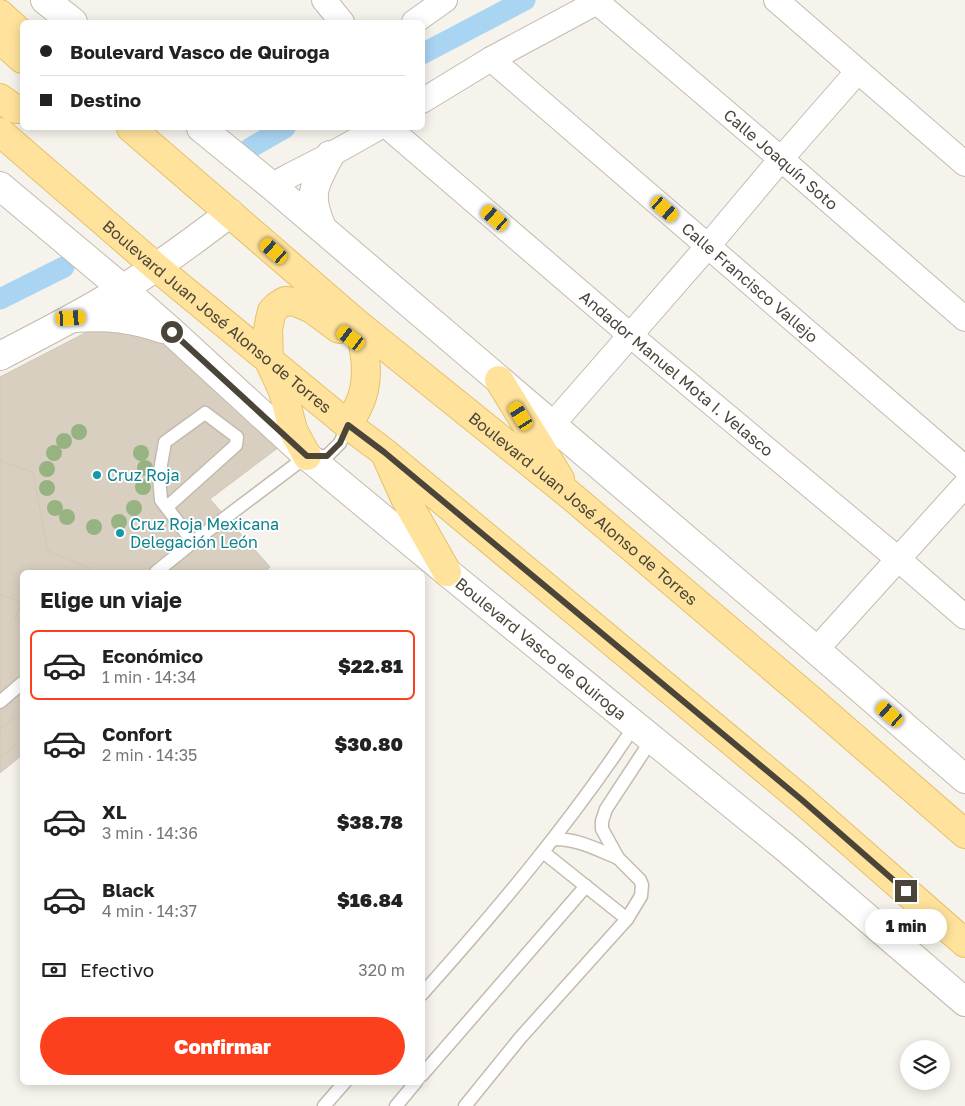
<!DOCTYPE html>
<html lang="es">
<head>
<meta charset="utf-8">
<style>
	:root { --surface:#fff; --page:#f2f2f2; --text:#222; --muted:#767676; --line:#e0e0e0; --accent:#fc3f1d }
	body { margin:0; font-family:"Golos Text",sans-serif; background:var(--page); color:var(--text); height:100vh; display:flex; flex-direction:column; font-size:19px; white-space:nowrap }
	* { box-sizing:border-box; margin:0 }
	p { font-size:16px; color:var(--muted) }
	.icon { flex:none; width:28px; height:28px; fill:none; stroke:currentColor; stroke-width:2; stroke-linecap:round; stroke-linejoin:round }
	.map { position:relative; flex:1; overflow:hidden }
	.drawer { position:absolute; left:20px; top:570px; width:405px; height:515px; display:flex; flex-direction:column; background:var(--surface); border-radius:8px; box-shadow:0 2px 12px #0003 }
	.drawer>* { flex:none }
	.hud { position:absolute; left:20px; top:20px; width:405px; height:110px; border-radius:8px; box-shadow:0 2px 12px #0003; display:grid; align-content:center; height:110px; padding:0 20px; background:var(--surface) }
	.fabs { position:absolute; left:900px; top:1040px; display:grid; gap:10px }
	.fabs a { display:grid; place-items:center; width:50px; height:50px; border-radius:50%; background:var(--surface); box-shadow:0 2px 12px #0003; font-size:25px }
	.end { position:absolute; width:22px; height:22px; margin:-11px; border:6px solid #4b4439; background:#fff; box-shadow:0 0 0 2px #fff }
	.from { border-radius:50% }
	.bubble { position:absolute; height:35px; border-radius:18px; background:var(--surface); box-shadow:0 2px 12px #0003; font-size:16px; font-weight:800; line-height:35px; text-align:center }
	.car { position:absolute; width:15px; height:30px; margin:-15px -8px; border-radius:6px; box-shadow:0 0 4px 1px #0007; background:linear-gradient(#f5c518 24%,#345 0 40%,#f5c518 0 76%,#345 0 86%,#f5c518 0) }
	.hud b { display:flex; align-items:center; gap:18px; height:48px; font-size:19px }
	.hud b+b { border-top:1px solid var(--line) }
	.hud i { width:12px; height:12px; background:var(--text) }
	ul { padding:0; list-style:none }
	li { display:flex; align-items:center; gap:15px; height:70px; margin:0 10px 8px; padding:0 10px; border:2px solid transparent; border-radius:8px }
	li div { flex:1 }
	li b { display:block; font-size:19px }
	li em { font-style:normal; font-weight:800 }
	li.selected { border-color:var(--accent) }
	li>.icon { width:45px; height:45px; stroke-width:1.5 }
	h2 { padding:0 20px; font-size:22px; line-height:60px }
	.pay { display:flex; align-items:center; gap:12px; height:55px; padding:0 20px; font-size:19px }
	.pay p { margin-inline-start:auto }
	.primary-button { display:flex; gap:10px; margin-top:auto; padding:10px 20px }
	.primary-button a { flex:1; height:58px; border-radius:30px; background:var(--accent); color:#fff; font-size:20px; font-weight:800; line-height:58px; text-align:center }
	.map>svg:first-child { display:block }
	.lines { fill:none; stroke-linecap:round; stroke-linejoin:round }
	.canal { stroke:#a9d4f2; stroke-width:21 }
	.building { fill:#d8cfc1; stroke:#d3c7b4 }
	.service-casing { stroke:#c2bbae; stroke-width:15 }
	.minor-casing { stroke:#c2bbae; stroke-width:26 }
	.tertiary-casing { stroke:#c2bbae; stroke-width:30 }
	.primary-casing { stroke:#e6c16a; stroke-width:30 }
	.service { stroke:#fff; stroke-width:12 }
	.minor { stroke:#fff; stroke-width:24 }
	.tertiary { stroke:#fff; stroke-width:28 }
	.primary { stroke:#ffe39c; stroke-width:28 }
	.tree { fill:#97b381 }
	.route { stroke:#4b4439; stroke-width:6 }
	.culture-dot { fill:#0f9aa8; stroke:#fff; stroke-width:2 }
	.labels { text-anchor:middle; stroke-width:4; stroke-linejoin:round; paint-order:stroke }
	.street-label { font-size:16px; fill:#4b4439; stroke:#fff }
	.culture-label { font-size:16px; fill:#0d838f; stroke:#fff; text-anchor:start }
</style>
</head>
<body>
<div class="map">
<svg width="965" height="1106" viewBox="0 0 965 1106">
	<rect width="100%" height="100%" fill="#f6f3ec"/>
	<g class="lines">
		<g class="canal">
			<path d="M 422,54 L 525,0"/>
			<path d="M 250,148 L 285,128"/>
			<path d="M 0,299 L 64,267"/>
		</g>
	</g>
	<g class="building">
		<path d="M 102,327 L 153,332 L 283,444 L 210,499 L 270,567 L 265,572 L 22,572 L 22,755 L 0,773 L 0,377 L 85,333 Z"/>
		<path d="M 1,461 L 33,472 L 48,551 L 89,568 L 87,572 L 22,572 L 22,603 L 0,594 L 0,464 Z"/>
		<path d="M 21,603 L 22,603 L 22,623 L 15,619 Z"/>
		<path d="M 22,711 L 22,740 L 0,758 L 0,729 Z"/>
	</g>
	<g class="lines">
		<g class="service-casing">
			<g id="service">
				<path d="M 167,507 L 236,445 L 237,437 L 205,413 L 165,442 L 159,476 L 161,500 L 193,542"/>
				<path d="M 156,572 L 193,542 L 307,456 L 327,456 L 340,443 L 348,425"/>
				<path d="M 0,702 L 22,683"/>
				<path d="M 554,839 C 578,839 596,849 618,858"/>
				<path d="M 543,852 L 627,919"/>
				<path d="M 422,994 C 498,909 572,821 635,725"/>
				<path d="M 422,1075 L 586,886"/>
				<path d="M 324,1106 L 345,1082"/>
				<path d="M 396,1106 L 416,1082"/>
				<path d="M 465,1106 L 521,1037 L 627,919 L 641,896 L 642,885 L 640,880 L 618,858 L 602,829 L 602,821 L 606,809 L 652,739"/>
			</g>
		</g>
		<g class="minor-casing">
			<g id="minor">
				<path d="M 324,0 L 342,22"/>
				<path d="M 776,0 L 965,164"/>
				<path id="s1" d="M 597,2 L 781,159 L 965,319"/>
				<path d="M 414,22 L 445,0"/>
				<path id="s2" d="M 491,59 L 965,468"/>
				<path d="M 422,101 L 491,59 L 601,0"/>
				<path id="s3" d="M 389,128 L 630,335 L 898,559 L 965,617"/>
				<path d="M 272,186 L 287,177 L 330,155 L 378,128"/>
				<path d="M 552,425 L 708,246 L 781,159 L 858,71"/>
				<path d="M 816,650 L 965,485"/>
			</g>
		</g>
		<g class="tertiary-casing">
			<g id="tertiary">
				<path d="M 45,0 L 73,22"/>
				<path d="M 201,128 L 272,186 L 816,650 L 965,779"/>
				<path id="s4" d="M 0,186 L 123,289 L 172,332 L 307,456 L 447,572 L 787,849 L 965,1002"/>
				<path d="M 322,228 C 307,193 314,186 330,155"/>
				<path d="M 75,318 C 109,316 131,318 163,329"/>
				<path d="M 0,356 C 42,334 84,313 124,288 C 161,265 196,239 230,213"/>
			</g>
		</g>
		<g class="primary-casing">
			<g id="primary">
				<path d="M 0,14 L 22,34"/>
				<path d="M 0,39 L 22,59"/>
				<path d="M 0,98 L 15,109 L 22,109"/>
				<path id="s5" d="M 131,128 L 360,326 L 570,495 L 812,701 L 965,834"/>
				<path id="s6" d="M 0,132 L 156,267 L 348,425 L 384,452 L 802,800 L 965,943"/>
				<path d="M 499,380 L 560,479"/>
				<path d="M 348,425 C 353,416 359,407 362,397 C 370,373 364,350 360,326"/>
				<path d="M 307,456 L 293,430 L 283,391 L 269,361 L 268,330 L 270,319 L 272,311 L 277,306 L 285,301 L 296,302 L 312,309 L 339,329"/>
				<path d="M 387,458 L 405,498 L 447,572"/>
			</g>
		</g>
		<use href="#service" class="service"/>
		<use href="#minor" class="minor"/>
		<use href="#tertiary" class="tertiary"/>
		<use href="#primary" class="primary"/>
	</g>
	<g class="tree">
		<circle cx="79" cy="432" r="8"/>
		<circle cx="64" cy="441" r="8"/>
		<circle cx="54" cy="453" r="8"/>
		<circle cx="141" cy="453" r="8"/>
		<circle cx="145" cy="468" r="8"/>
		<circle cx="47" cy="469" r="8"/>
		<circle cx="143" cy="487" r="8"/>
		<circle cx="47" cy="488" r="8"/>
		<circle cx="55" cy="508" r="8"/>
		<circle cx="134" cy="508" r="8"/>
		<circle cx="67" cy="517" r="8"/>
		<circle cx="119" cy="522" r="8"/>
		<circle cx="94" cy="527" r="8"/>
	</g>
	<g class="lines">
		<path class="route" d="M 172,332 L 307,456 L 327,456 L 340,443 L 348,425 L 384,452 L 802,800 L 906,891"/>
	</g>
	<g class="culture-dot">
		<circle cx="97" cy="475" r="5"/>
		<circle cx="120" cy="533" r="5"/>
	</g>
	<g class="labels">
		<g class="street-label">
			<text dy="6" stroke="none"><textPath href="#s1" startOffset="242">Calle Joaquín Soto</textPath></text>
			<text dy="6" stroke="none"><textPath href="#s2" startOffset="342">Calle Francisco Vallejo</textPath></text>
			<text dy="6" stroke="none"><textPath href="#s6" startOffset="285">Boulevard Juan José Alonso de Torres</textPath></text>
			<text dy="6" stroke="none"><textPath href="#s3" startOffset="378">Andador Manuel Mota I. Velasco</textPath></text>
			<text dy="6" stroke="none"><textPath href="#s5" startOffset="591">Boulevard Juan José Alonso de Torres</textPath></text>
			<text dy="6" stroke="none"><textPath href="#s4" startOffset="712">Boulevard Vasco de Quiroga</textPath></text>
		</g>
		<g class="culture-label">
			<text x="107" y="481">Cruz Roja</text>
			<text x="130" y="530">Cruz Roja Mexicana<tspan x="130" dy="18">Delegación León</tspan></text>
		</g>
	</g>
</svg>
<div class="fabs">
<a><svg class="icon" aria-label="layers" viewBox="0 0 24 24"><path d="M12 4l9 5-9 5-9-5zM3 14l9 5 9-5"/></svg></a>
</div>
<i class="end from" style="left:172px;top:332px"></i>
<i class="end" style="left:906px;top:891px"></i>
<div class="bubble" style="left:865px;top:909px;width:82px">1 min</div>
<i class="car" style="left:665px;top:209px;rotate:131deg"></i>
<i class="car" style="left:495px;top:218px;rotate:311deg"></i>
<i class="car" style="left:274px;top:251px;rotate:311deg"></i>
<i class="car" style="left:71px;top:318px;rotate:87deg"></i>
<i class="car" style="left:351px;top:338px;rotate:307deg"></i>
<i class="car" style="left:521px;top:416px;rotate:328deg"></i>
<i class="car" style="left:890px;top:714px;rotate:311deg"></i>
<div class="hud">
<b><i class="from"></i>Boulevard Vasco de Quiroga</b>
<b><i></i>Destino</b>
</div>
<section class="drawer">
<h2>Elige un viaje</h2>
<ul>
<li class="selected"><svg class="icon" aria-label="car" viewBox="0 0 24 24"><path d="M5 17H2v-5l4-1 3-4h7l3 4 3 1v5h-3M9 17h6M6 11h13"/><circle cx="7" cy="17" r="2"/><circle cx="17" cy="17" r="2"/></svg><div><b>Económico</b><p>1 min · 14:34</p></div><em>$22.81</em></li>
<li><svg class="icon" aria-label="car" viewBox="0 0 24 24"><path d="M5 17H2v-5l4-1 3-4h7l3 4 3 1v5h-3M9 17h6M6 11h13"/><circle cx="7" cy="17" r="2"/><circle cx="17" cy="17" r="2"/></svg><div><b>Confort</b><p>2 min · 14:35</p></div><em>$30.80</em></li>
<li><svg class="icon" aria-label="car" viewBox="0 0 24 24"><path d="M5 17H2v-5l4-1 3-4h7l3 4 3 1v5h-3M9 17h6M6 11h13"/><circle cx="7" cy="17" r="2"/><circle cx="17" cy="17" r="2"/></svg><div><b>XL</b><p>3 min · 14:36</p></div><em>$38.78</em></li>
<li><svg class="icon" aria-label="car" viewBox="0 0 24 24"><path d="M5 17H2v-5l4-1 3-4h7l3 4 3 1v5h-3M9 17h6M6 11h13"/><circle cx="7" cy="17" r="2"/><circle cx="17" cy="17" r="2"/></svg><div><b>Black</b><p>4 min · 14:37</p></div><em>$16.84</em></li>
</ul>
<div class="pay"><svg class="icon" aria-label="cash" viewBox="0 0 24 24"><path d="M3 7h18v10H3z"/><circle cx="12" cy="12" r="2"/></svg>Efectivo<p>320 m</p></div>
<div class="primary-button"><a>Confirmar</a></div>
</section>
</div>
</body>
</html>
